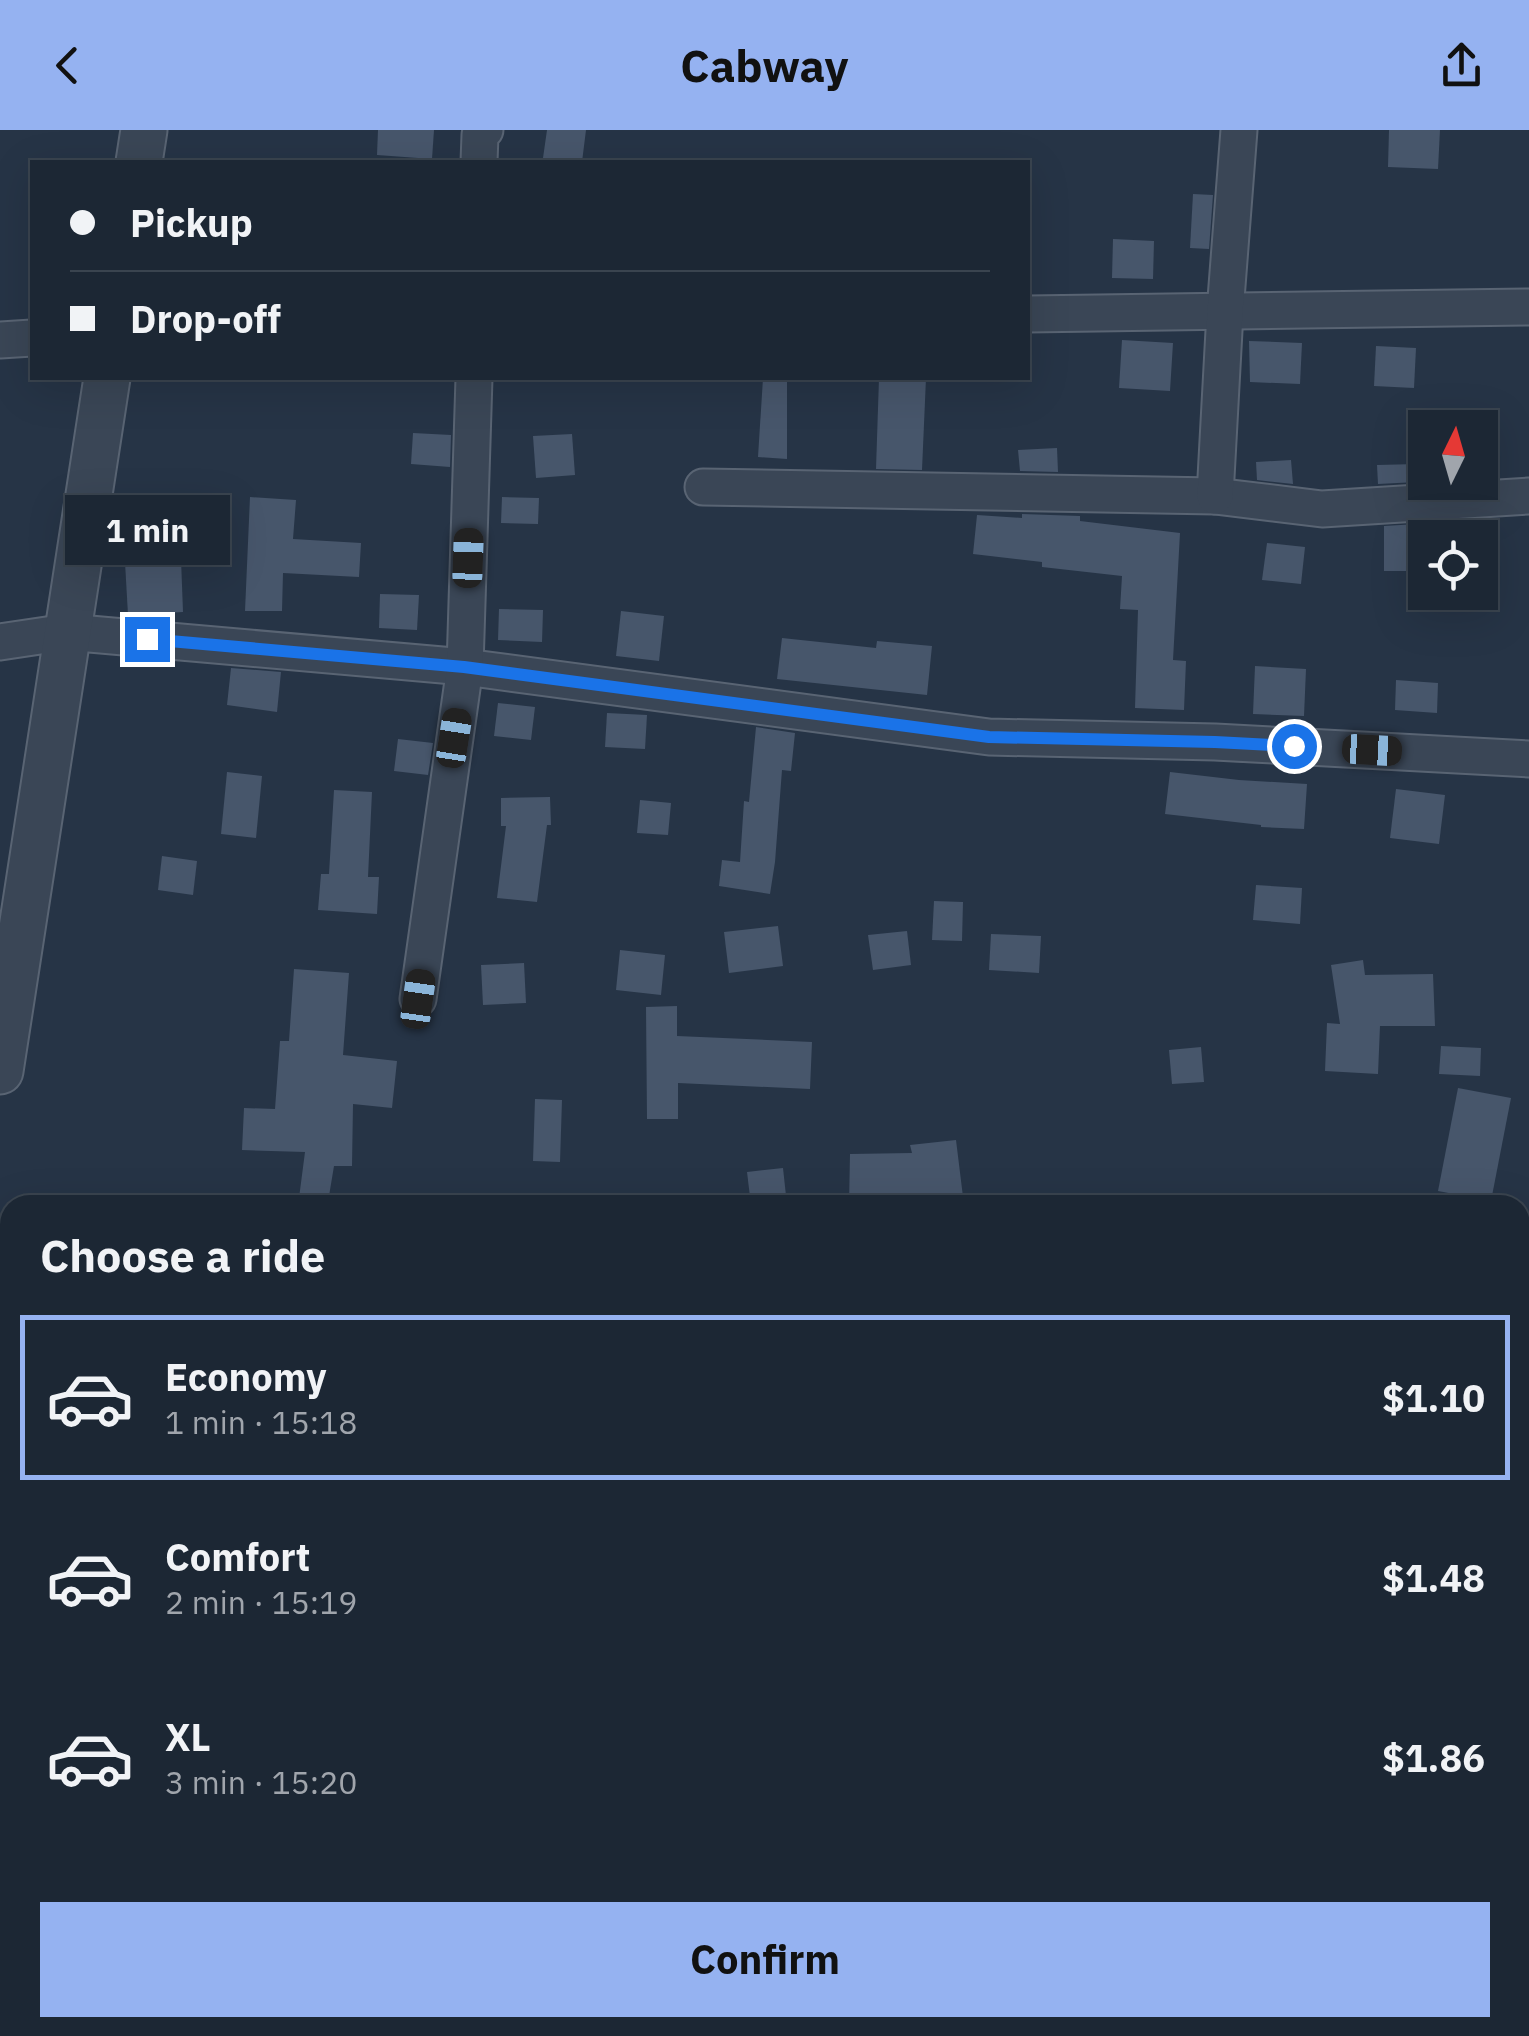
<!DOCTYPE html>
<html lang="en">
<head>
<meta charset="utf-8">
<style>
	:root { --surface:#1c2734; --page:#293340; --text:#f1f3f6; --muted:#a0a5ac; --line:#3a444f; --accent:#95b2f1 }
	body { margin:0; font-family:"IBM Plex Sans",sans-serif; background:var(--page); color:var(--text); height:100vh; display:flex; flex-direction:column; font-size:38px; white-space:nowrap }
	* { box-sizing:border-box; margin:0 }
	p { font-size:32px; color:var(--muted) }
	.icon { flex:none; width:55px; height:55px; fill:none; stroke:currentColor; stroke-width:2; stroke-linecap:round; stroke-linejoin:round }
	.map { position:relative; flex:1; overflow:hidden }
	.side { position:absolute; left:0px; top:1065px; width:1530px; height:842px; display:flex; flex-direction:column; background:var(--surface); border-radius:30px 30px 0 0; box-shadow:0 10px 40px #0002,0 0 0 2px var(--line) }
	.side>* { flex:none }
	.guide { position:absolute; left:30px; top:30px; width:1000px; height:220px; border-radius:0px; box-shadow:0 10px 40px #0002,0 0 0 2px var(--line); display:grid; align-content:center; height:220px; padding:0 40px; background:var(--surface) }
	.needle { width:65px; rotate:5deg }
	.buttons { position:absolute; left:1408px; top:280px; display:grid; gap:20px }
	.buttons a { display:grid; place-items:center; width:90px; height:90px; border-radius:0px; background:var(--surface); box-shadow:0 10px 40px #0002,0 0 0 2px var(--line); font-size:50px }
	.end { position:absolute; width:45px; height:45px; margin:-22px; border:12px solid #1a73e8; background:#fff; box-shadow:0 0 0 5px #fff }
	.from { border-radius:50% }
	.bubble { position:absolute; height:70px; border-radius:0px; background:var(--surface); box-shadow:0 10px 40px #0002,0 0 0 2px var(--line); font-size:32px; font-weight:700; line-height:70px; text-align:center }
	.car { position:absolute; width:30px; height:60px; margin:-30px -15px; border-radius:12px; box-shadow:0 0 8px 2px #0007; background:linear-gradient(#222 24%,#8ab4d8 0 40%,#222 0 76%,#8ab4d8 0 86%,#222 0) }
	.guide b { display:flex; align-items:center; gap:35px; height:95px; font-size:38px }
	.guide b+b { border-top:2px solid var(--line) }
	.guide i { width:25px; height:25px; background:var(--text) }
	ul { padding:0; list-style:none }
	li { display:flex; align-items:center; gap:30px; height:165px; margin:0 20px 15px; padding:0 20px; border:5px solid transparent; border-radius:0px }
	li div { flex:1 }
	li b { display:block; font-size:38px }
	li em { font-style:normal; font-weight:700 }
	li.active { border-color:var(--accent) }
	li>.icon { width:90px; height:90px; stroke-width:1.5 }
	h2 { padding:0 40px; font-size:45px; line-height:120px }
	.primary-button { display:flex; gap:20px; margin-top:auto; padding:20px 40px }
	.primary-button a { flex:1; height:115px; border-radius:0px; background:var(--accent); color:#111; font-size:40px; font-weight:700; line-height:115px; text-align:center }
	header { display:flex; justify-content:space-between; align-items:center; height:130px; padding:0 40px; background:var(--accent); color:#111; font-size:45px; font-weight:700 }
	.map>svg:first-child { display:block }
	.building { fill:#47566b }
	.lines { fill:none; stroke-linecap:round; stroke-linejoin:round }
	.minor-casing { stroke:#596473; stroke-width:39 }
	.tertiary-casing { stroke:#596473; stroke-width:49 }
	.minor { stroke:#3a4656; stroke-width:35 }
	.tertiary { stroke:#3a4656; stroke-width:45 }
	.route { stroke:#1a73e8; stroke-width:12 }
</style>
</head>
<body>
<header><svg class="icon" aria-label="back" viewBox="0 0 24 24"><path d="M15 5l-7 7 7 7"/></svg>Cabway<svg class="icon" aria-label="share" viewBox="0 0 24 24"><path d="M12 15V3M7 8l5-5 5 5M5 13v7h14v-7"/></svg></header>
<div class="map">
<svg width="1529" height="1906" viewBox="0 0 1529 1906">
	<rect width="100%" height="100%" fill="#263446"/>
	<g class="building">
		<path d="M 378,0 L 434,0 L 432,29 L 377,25 Z"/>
		<path d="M 547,0 L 586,0 L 582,32 L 543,28 Z"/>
		<path d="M 1389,0 L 1440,0 L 1438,39 L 1388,37 Z"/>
		<path d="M 1193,64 L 1213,65 L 1209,119 L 1190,118 Z"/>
		<path d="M 1113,109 L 1154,111 L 1153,149 L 1112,148 Z"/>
		<path d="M 1122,210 L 1173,213 L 1170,261 L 1119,258 Z"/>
		<path d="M 1249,211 L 1302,213 L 1300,254 L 1250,252 Z"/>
		<path d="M 1376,216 L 1416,218 L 1414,258 L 1374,256 Z"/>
		<path d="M 763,248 L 787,248 L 787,329 L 758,327 Z"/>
		<path d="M 879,248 L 926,248 L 922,340 L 876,339 Z"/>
		<path d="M 413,303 L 451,305 L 450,337 L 411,334 Z"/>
		<path d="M 572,304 L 575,345 L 536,348 L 533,306 Z"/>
		<path d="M 1057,318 L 1058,342 L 1020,341 L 1018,320 Z"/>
		<path d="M 1291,330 L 1293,354 L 1257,350 L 1256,332 Z"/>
		<path d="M 1417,334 L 1417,352 L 1378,354 L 1377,335 Z"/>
		<path d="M 250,367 L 296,370 L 293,409 L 361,413 L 359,447 L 283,443 L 282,481 L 245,481 Z"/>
		<path d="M 502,367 L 539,368 L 538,394 L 501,393 Z"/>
		<path d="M 1022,384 L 1080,386 L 1080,391 L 1180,403 L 1173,530 L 1186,531 L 1184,580 L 1135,578 L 1138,480 L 1120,479 L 1122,446 L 1042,437 L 1042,432 L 973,424 L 977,385 L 1022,388 Z"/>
		<path d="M 1417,394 L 1417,441 L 1384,441 L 1384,396 Z"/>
		<path d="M 1267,413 L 1305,417 L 1301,454 L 1262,450 Z"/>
		<path d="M 181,429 L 183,482 L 128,485 L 125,432 Z"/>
		<path d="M 380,464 L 419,465 L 417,500 L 379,498 Z"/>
		<path d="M 499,479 L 543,480 L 542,512 L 498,510 Z"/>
		<path d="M 621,481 L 664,486 L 659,531 L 616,526 Z"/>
		<path d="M 782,508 L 876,518 L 877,511 L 932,516 L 927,565 L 777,549 Z"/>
		<path d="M 1255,536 L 1306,539 L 1304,586 L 1253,584 Z"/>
		<path d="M 231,538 L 281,542 L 277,582 L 227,575 Z"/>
		<path d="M 1396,550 L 1438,553 L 1437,583 L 1395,580 Z"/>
		<path d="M 498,573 L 535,577 L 531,610 L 494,606 Z"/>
		<path d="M 607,583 L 647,585 L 645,619 L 605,617 Z"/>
		<path d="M 756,597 L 795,603 L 791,641 L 782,640 L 775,732 L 770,764 L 719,756 L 722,730 L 740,732 L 744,671 L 749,672 Z"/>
		<path d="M 398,609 L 433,613 L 428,645 L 394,641 Z"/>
		<path d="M 227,642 L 262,646 L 256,708 L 221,704 Z"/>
		<path d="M 1170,642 L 1239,650 L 1307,654 L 1304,699 L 1261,697 L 1261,695 L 1165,684 Z"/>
		<path d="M 1396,659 L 1445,665 L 1439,714 L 1390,708 Z"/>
		<path d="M 334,660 L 372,662 L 368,747 L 379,747 L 377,784 L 318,780 L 321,744 L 329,744 Z"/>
		<path d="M 550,667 L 551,695 L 547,695 L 537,772 L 497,768 L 506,696 L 501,696 L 501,668 Z"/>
		<path d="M 640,670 L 671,673 L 668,705 L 637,703 Z"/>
		<path d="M 162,726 L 197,731 L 193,765 L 158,760 Z"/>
		<path d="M 1256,755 L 1302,758 L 1300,794 L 1253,790 Z"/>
		<path d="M 934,771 L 963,772 L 962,811 L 932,810 Z"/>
		<path d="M 778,796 L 783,836 L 729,843 L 724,802 Z"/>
		<path d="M 907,801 L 911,835 L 873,840 L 868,805 Z"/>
		<path d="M 991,804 L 1041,806 L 1039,843 L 989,840 Z"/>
		<path d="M 620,820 L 665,825 L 661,865 L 616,860 Z"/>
		<path d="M 1363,830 L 1365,845 L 1433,844 L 1435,896 L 1380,896 L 1378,944 L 1325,941 L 1327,893 L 1340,894 L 1331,835 Z"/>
		<path d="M 524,833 L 526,873 L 483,875 L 481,835 Z"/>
		<path d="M 294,839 L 349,843 L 343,925 L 397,931 L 392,978 L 353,974 L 352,1036 L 334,1036 L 328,1072 L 299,1068 L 305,1022 L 242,1020 L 244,978 L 275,979 L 280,911 L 289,911 Z"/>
		<path d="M 677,876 L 677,906 L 812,912 L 810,959 L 678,953 L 678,989 L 647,989 L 646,877 Z"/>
		<path d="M 1441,916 L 1481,918 L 1480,946 L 1439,944 Z"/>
		<path d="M 1201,917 L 1204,952 L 1172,954 L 1169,920 Z"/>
		<path d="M 1458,958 L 1511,968 L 1491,1071 L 1438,1061 Z"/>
		<path d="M 535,969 L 562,970 L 560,1032 L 533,1031 Z"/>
		<path d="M 956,1010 L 964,1075 L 849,1075 L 850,1024 L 912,1023 L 910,1015 Z"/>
		<path d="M 783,1038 L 787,1075 L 751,1075 L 747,1042 Z"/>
	</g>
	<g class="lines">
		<g class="minor-casing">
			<g id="minor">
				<path d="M 479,32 L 480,5 L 485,0"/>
				<path d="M 1028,184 L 1529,177"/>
				<path d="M 0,210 L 32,208"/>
				<path d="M 703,357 L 1215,366 L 1322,379 L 1529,366"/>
				<path d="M 1215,366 L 1225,182 L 1239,0"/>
				<path d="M 0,512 L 67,502 L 465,537 L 989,607 L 1215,612 L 1529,629"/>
				<path d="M 418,869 L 465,537 L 474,248"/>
				<path d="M 1520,1549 L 1529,1548"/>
				<path d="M 740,1898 L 756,1906"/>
				<path d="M 996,1898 L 1008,1906"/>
				<path d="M 810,1906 L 810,1898"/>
			</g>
		</g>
		<g class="tertiary-casing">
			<g id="tertiary">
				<path d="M 139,32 L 144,0"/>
				<path d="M 0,941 L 107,248"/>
			</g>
		</g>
		<use href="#minor" class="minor"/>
		<use href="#tertiary" class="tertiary"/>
	</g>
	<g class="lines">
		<path class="route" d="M 147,509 L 464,537 L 989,607 L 1215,612 L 1294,616"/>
	</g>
</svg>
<div class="buttons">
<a><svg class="needle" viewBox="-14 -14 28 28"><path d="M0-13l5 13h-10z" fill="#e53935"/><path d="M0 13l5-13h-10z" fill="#a0a5ac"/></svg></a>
<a><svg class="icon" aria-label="locate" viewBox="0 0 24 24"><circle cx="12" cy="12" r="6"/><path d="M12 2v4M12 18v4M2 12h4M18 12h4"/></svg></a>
</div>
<i class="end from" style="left:1294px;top:616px"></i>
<i class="end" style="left:147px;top:509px"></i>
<div class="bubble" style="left:65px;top:365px;width:165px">1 min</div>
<i class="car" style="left:468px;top:428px;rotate:2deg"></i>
<i class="car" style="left:454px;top:608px;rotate:9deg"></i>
<i class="car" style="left:1372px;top:620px;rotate:93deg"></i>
<i class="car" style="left:418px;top:869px;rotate:8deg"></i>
<div class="guide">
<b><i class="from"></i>Pickup</b>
<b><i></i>Drop-off</b>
</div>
<section class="side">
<h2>Choose a ride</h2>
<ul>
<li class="active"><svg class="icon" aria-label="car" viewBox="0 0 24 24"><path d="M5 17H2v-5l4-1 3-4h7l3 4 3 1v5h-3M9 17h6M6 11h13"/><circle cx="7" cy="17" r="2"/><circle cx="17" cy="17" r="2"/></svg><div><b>Economy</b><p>1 min · 15:18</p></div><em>$1.10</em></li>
<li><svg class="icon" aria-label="car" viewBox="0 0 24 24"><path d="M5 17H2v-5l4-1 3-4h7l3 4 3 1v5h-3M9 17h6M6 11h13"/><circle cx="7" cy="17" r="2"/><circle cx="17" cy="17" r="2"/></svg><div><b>Comfort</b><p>2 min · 15:19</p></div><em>$1.48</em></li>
<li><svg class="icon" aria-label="car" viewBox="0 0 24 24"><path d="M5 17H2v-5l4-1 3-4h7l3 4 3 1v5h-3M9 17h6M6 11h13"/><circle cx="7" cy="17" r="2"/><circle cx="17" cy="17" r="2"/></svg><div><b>XL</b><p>3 min · 15:20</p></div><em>$1.86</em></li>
</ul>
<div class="primary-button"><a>Confirm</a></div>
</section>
</div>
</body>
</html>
